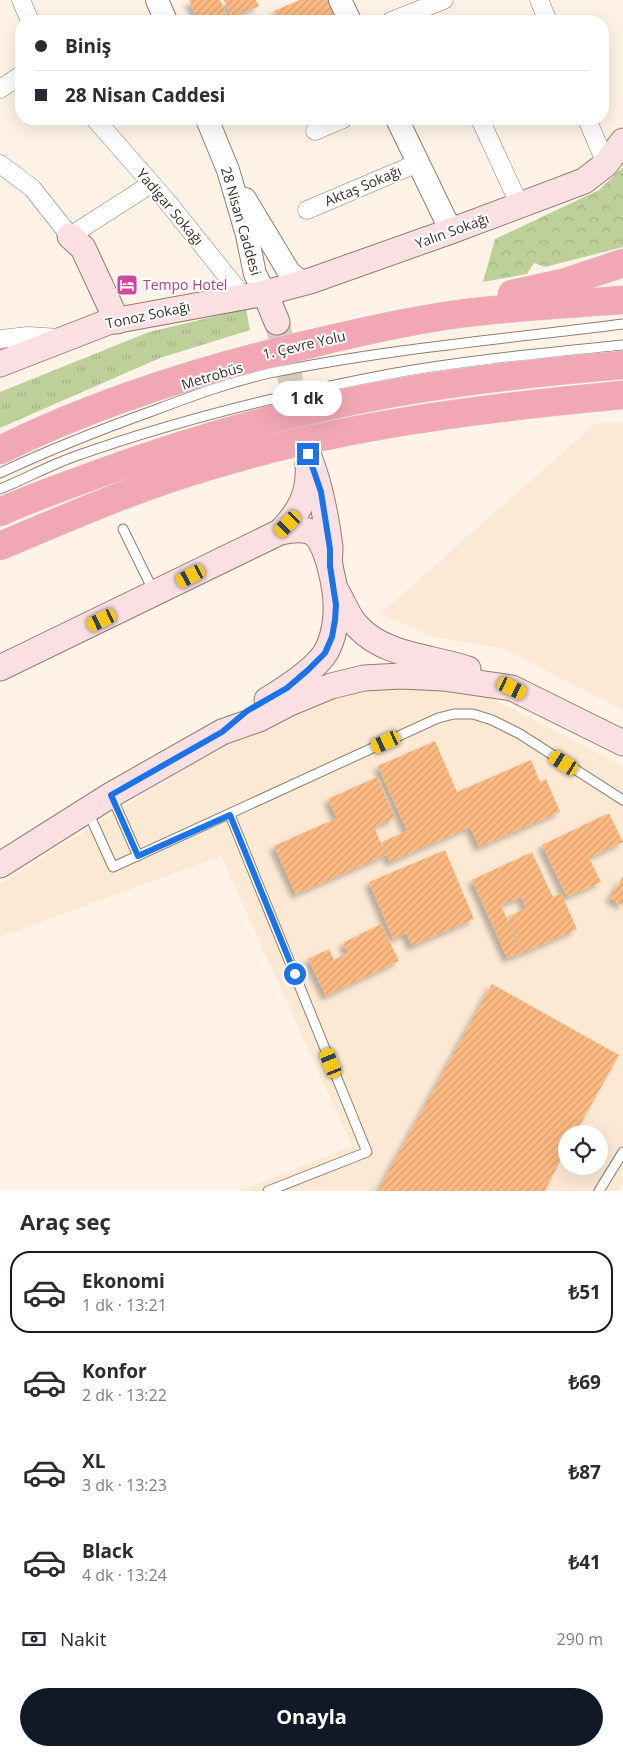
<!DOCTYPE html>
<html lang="tr">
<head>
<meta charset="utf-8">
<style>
	:root { --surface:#fff; --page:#f2f2f3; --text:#2b2b33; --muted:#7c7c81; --line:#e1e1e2; --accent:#111827 }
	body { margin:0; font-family:"Open Sans",sans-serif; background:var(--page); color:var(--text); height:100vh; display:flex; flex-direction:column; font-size:19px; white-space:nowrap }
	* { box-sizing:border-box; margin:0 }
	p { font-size:16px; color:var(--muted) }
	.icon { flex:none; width:28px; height:28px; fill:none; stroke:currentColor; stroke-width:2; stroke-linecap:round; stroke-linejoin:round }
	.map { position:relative; height:1191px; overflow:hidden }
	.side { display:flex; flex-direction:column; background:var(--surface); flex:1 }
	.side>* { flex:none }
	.guide { position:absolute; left:15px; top:15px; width:594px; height:110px; border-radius:20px; box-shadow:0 5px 20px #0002; display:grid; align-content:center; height:110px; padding:0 20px; background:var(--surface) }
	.tools { position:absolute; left:558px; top:1125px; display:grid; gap:10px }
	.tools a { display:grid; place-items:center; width:50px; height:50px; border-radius:50%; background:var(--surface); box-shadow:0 5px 20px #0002; font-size:25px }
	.end { position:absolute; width:22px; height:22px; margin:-11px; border:6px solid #1a73e8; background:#fff; box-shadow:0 0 0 2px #fff }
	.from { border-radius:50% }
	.bubble { position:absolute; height:35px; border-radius:18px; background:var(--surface); box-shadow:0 5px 20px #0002; font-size:16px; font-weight:700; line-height:35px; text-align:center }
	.car { position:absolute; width:15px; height:30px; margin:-15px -8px; border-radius:6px; box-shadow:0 0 4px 1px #0007; background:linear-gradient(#f5c518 24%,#345 0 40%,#f5c518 0 76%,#345 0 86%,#f5c518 0) }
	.guide b { display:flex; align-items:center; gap:18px; height:48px; font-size:19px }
	.guide b+b { border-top:1px solid var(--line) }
	.guide i { width:12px; height:12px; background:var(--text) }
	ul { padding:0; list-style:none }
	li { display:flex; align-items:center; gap:15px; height:82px; margin:0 10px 8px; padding:0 10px; border:2px solid transparent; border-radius:20px }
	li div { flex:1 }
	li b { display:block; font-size:19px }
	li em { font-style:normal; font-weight:700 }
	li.on { border-color:var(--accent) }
	li>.icon { width:45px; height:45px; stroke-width:1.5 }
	h2 { padding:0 20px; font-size:22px; line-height:60px }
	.pay { display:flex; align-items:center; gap:12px; height:55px; padding:0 20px; font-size:19px }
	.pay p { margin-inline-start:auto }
	.action { display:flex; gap:10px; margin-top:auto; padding:10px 20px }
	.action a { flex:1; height:58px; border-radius:30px; background:var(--accent); color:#fff; font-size:20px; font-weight:700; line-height:58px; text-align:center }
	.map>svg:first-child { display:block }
	.built { fill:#fce9d4; fill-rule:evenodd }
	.grass { fill:url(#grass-tufts) }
	.forest { fill:url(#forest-crowns) }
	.building { fill:url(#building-hatch); filter:url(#shadow) }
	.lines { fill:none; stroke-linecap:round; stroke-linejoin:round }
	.secondary-tunnel { stroke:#d7ccc1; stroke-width:25; stroke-dasharray:25 12; stroke-linecap:butt }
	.service-casing { stroke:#907f6d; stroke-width:11 }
	.minor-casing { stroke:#907f6d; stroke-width:19 }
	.tertiary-casing { stroke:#907f6d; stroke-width:24 }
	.secondary-casing { stroke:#907f6d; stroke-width:27 }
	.trunk-casing { stroke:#d7d6d4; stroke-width:29 }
	.service { stroke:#fff; stroke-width:9 }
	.minor { stroke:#fff; stroke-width:18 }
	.tertiary { stroke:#fff; stroke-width:22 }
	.secondary { stroke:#fadfe3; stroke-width:25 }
	.trunk { stroke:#f2a8b4; stroke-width:28 }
	.route { stroke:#1a73e8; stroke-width:6 }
	.labels { text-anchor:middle; stroke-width:4; stroke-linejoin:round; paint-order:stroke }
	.street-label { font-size:14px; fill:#373029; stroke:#fff }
	.hotel-label { font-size:14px; fill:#b23c85; stroke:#fff; text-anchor:start }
</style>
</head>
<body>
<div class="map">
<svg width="623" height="1191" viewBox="0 0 623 1191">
	<defs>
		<pattern id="grass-tufts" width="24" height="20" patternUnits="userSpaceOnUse" patternTransform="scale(1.25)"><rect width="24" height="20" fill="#bdd09a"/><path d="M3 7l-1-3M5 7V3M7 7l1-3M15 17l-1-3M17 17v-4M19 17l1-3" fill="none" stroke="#a3b385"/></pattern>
		<pattern id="forest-crowns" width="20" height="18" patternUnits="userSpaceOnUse" patternTransform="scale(1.25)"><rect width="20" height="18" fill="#bdd09a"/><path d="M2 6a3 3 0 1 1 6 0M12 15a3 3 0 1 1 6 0" fill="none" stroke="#a3b385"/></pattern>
		<pattern id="building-hatch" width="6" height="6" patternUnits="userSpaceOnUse" patternTransform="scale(1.25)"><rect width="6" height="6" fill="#fcba82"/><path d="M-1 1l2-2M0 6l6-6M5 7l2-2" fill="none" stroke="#d9a070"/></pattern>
		<filter id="shadow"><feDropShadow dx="-4.5" dy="4.5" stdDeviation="2.5" flood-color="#0004"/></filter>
	</defs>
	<rect width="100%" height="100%" fill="#fff3e7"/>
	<g class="built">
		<path d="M 596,423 L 623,423 L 623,710 L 503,649 L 432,636 L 380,614 Z"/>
		<path d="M 437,686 L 493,699 L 623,766 L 623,1183 L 618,1191 L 240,1191 L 352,1146 L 221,856 L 0,937 L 0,884 L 215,750 L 299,709 L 360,687 ZM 566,1134 L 599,1134 L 599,1166 L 566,1166 Z"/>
	</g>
	<path class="grass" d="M 246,309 L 250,330 L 160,358 L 0,428 L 0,392 L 149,332 Z"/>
	<path class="forest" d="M 623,167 L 623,247 L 545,267 L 534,263 L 527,274 L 483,282 L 495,239 L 599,190 Z"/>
	<g class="building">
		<path d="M 189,0 L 220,0 L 229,21 L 198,21 Z"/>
		<path d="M 224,0 L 256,0 L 259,6 L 232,18 Z"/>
		<path d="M 300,0 L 336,0 L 346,21 L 278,21 L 274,11 Z"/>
		<path d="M 268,15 L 270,21 L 254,21 Z"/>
		<path d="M 435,741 L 457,792 L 531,760 L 540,782 L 546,779 L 560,812 L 479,847 L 470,827 L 390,862 L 382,842 L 407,831 L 378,766 Z"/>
		<path d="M 377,777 L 395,818 L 374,827 L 386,855 L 296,894 L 274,846 L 337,818 L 328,799 Z"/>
		<path d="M 609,813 L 623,842 L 589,858 L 601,882 L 567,897 L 542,845 Z"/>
		<path d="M 445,850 L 474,919 L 412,946 L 406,933 L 393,939 L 369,882 Z"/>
		<path d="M 532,852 L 553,897 L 561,893 L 577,929 L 523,953 L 508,917 L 526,908 L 521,897 L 501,905 L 522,953 L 507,958 L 472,880 Z"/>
		<path d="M 623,876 L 623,906 L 610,898 Z"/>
		<path d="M 381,924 L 399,961 L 326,996 L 308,959 L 329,949 L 334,960 L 348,953 L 343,943 Z"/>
		<path d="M 492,984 L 619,1055 L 575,1134 L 566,1134 L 566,1149 L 545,1191 L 378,1191 Z"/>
	</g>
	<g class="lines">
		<path class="secondary-tunnel" d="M 277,322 L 308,454"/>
		<g class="service-casing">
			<g id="service">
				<path d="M 0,473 C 51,449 102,429 155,410 C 192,396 230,382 270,373 C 386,349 505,339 623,324"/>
				<path d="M 0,489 C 25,479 50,465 76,456 C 178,420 284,394 390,374 C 467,360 545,353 623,345"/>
				<path d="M 123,529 L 154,592"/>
				<path d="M 112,797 L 138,856"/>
				<path d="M 88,812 L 113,867 L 438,718 L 454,714 L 473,714 L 492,720 L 520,734 L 623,800"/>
				<path d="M 230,815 L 367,1152 L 268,1191"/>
				<path d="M 599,1191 L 623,1152"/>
			</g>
		</g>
		<g class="minor-casing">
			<g id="minor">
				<path d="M 21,0 L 30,21"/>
				<path d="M 539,0 L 548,21"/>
				<path d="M 391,21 L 444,0"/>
				<path d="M 0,89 L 21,75"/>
				<path d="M 95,119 L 165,199 L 243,296"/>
				<path d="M 480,119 L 520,206"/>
				<path d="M 587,119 L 606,164"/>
				<path d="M 315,131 L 343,119"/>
				<path d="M 0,164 L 32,188 L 70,236 L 151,184"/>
				<path d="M 307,210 L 418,163"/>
				<path d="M 0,339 L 28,336 L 60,338"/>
			</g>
		</g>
		<g class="tertiary-casing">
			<g id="tertiary">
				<path d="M 157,0 L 166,21"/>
				<path d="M 340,0 L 350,21"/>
				<path d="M 207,119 L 228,170 L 247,235 L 255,274 L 265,293"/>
				<path d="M 397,119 L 451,231"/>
				<path d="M 245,199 L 289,272 L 299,280 L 310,281"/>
			</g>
		</g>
		<g class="secondary-casing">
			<g id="secondary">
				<path d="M 70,236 L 83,248 L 117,321"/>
				<path d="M 265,293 L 277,322"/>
				<path d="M 0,364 L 108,322 L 265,293 L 310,281 L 451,231 L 584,181 L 606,164 L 623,141"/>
				<path d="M 280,532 C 300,512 310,493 308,464"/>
				<path d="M 336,590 C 343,602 348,617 358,627 C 385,656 432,657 468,669"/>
				<path d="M 0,668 L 280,532 C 315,525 320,533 330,566"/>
				<path d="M 267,700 C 285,689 315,670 326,652 C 337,632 338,606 334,585 C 333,578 331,572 330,566 C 329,559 330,553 330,547 C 326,515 320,484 308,454"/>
				<path d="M 0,865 L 111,795 L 222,732 L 259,719 L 290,703 L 331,686 L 364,678 L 401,676 L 443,678 L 512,688 L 623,743"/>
			</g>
		</g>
		<g class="trunk-casing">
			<g id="trunk">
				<path d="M 512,294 L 563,283 L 623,263"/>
				<path d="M 0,450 C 100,401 202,369 310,344 C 359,332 408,321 458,314 C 512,307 568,304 623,300"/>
				<path d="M 0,512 C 31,498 63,487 95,475 C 185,442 278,415 372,397 C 455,381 539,372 623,365"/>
				<path d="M 0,546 C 69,517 137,487 209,466 C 343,425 483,408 623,395"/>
			</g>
		</g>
		<use href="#service" class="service"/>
		<use href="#minor" class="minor"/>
		<use href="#tertiary" class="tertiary"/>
		<use href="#secondary" class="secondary"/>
		<use href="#trunk" class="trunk"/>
	</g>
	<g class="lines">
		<path class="route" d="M 295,974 L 230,815 L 138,856 L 111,795 L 222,732 L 247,711 L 287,688 L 308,670 L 325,653 L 332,637 L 335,620 L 336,605 L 330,566 L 330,549 L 321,492 L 308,454"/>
	</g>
	<defs>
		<g id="hotel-square" transform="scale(1.125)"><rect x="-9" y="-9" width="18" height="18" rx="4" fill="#d1479c" stroke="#fff"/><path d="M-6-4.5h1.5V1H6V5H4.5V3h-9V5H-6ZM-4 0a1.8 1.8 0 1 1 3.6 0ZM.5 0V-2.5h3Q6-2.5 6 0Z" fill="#fff"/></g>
	</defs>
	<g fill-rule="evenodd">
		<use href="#hotel-square" x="127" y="285"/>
	</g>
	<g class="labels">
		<g class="street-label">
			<text transform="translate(363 186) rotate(-23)" y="5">Aktaş Sokağı</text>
			<text transform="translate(170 207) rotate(50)" y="5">Yadigar Sokağı</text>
			<text transform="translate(241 221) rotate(74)" y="5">28 Nisan Caddesi</text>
			<text transform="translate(452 231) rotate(-20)" y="5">Yalın Sokağı</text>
			<text transform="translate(148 315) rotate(-12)" y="5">Tonoz Sokağı</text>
			<text transform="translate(304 345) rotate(-13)" y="5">1. Çevre Yolu</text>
			<text transform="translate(212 376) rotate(-17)" y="5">Metrobüs</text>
		</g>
		<g class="hotel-label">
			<text x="143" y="290">Tempo Hotel</text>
		</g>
	</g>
</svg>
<div class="tools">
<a><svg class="icon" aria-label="locate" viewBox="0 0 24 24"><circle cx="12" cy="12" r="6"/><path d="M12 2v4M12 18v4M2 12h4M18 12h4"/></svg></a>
</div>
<i class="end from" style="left:295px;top:974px"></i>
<i class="end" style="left:308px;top:454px"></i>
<div class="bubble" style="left:272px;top:381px;width:70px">1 dk</div>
<i class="car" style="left:288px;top:524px;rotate:225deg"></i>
<i class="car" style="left:191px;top:576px;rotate:243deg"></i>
<i class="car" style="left:102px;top:620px;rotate:244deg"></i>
<i class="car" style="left:512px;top:688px;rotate:116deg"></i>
<i class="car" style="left:386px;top:742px;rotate:245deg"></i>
<i class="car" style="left:564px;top:763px;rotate:303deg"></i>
<i class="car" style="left:331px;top:1063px;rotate:338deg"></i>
<div class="guide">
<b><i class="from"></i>Biniş</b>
<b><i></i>28 Nisan Caddesi</b>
</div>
</div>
<section class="side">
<h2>Araç seç</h2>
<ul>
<li class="on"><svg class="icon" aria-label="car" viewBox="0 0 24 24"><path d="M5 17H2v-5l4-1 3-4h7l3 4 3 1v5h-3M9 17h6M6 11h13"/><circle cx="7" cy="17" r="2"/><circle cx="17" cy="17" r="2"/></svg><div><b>Ekonomi</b><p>1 dk · 13:21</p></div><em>₺51</em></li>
<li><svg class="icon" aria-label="car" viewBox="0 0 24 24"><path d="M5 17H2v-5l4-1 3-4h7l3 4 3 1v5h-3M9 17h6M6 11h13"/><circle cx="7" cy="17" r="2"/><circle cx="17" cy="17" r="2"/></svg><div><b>Konfor</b><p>2 dk · 13:22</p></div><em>₺69</em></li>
<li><svg class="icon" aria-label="car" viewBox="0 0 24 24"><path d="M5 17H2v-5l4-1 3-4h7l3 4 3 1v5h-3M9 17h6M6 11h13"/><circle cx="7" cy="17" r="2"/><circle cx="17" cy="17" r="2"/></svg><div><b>XL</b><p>3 dk · 13:23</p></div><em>₺87</em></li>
<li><svg class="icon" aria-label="car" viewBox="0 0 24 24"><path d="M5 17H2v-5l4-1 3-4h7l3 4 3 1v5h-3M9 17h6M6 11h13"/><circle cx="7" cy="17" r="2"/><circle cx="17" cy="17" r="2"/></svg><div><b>Black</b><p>4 dk · 13:24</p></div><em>₺41</em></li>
</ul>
<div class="pay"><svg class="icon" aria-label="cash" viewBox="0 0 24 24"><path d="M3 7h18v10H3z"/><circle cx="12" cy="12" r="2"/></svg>Nakit<p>290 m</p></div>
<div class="action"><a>Onayla</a></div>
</section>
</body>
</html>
